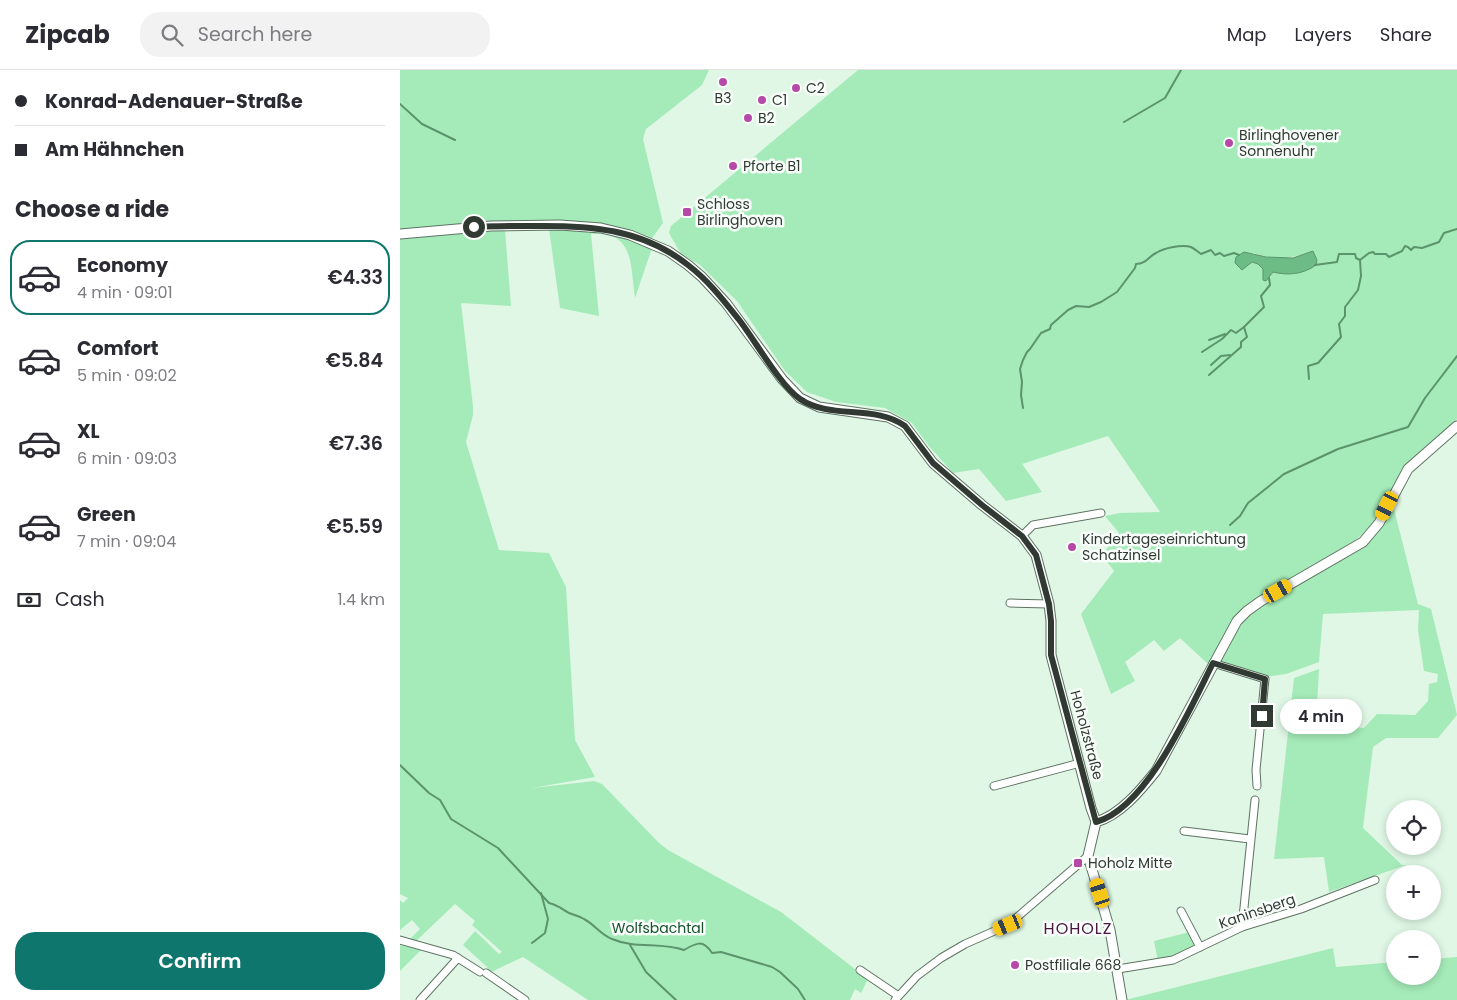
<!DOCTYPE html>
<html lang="en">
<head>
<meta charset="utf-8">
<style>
	:root { --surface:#fff; --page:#f2f2f3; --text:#2b2b33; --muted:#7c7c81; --line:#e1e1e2; --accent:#0f766e }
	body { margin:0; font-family:Poppins,sans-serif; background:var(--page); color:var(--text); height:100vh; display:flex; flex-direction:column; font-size:19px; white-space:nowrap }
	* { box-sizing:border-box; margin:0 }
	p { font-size:16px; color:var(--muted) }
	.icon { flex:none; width:28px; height:28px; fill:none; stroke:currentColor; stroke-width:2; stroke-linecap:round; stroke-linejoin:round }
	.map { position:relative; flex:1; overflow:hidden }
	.panel { display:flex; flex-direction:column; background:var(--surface); width:400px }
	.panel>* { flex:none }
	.hud { display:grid; align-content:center; height:110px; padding:0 15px; background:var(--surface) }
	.buttons { position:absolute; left:986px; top:730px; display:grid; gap:10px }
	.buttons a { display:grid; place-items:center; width:55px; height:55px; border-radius:50%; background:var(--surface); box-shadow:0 2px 8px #0003; font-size:25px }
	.end { position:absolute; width:22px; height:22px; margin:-11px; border:6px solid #303a32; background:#fff; box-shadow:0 0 0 2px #fff }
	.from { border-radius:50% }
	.bubble { position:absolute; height:35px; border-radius:18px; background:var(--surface); box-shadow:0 2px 8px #0003; font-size:16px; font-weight:600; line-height:35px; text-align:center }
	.car { position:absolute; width:15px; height:30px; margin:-15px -8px; border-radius:6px; box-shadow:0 0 4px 1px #0007; background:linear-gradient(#f5c518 24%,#345 0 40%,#f5c518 0 76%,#345 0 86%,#f5c518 0) }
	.hud b { display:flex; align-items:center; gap:18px; height:48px; font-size:19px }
	.hud b+b { border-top:1px solid var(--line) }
	.hud i { width:12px; height:12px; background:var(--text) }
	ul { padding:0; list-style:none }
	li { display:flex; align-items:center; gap:15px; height:75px; margin:0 10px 8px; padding:0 5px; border:2px solid transparent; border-radius:20px }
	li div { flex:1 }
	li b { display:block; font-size:19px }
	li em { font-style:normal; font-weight:600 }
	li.current { border-color:var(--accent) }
	li>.icon { width:45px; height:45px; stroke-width:1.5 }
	h2 { padding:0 15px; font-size:22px; line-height:60px }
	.pay { display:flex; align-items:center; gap:12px; height:55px; padding:0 15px; font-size:19px }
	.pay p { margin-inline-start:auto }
	.action { display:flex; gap:10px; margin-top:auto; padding:10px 15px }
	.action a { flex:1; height:58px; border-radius:20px; background:var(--accent); color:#fff; font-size:20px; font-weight:600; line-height:58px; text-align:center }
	header { display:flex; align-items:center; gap:30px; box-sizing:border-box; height:70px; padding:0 25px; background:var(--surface); border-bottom:1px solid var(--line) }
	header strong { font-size:24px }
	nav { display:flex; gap:28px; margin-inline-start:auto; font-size:18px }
	.search { width:350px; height:45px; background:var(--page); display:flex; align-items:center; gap:12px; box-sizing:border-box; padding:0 18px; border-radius:20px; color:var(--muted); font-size:19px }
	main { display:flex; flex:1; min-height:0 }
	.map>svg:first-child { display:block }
	.green { fill:#a5ebb9; fill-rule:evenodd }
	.water { fill:#6dbb85; stroke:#5b946c }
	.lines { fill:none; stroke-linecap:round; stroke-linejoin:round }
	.stream { stroke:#5b946c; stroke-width:2 }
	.minor-casing { stroke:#5e7363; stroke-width:9 }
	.tertiary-casing { stroke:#5e7363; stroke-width:11 }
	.minor { stroke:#fff; stroke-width:7 }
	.tertiary { stroke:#fff; stroke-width:9 }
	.route { stroke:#303a32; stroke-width:6 }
	.poi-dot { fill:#b649a8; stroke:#f9fefa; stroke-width:2 }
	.labels { text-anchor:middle; stroke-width:5; stroke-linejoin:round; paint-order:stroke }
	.poi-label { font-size:14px; fill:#303a32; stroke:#f9fefa; text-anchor:start }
	.street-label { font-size:14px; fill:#303a32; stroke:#f9fefa }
	.park-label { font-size:14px; fill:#144f2b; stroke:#f9fefa }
	.quarter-label { font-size:16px; letter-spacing:1px; fill:#4a1644; stroke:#f9fefa }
</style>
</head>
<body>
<header>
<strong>Zipcab</strong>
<div class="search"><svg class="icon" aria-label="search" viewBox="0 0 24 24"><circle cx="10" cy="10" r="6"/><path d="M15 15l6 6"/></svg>Search here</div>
<nav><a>Map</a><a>Layers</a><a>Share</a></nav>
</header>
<main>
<section class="panel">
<div class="hud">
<b><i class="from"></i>Konrad-Adenauer-Straße</b>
<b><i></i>Am Hähnchen</b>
</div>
<h2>Choose a ride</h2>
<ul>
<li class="current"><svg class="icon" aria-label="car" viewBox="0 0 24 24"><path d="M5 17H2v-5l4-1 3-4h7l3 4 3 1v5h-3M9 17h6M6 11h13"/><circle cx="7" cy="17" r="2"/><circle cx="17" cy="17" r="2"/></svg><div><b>Economy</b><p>4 min · 09:01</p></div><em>€4.33</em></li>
<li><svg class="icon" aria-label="car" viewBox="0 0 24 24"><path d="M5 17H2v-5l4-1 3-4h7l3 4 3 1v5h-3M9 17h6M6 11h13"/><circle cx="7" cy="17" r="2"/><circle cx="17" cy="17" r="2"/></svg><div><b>Comfort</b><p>5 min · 09:02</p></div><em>€5.84</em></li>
<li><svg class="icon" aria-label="car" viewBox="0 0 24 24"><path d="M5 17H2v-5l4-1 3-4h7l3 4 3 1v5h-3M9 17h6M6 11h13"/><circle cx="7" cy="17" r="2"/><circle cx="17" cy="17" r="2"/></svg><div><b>XL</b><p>6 min · 09:03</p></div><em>€7.36</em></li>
<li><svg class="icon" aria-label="car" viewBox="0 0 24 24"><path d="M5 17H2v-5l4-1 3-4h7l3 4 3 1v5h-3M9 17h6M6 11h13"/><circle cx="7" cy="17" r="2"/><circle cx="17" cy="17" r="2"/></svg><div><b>Green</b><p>7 min · 09:04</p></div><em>€5.59</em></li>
</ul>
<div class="pay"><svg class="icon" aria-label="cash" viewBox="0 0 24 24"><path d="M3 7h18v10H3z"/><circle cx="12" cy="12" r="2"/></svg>Cash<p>1.4 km</p></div>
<div class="action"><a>Confirm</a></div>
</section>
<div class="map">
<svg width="1057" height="930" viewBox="0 0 1057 930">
	<rect width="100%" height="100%" fill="#dff7e4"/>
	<g class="green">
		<path d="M 0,0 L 309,0 L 302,15 L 246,59 L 243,69 L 263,153 L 247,175 L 252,178 L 235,228 C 230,195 235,161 191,164 L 199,246 L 160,238 L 149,159 L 105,160 L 111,236 L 61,233 L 73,336 L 73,345 L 66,372 L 99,480 L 149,483 L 166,517 L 175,670 L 195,707 L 132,718 L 194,711 L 202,714 L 259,773 L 268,780 L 381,842 L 468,909 L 461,923 L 455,919 L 450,930 L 188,930 L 123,887 L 89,903 L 87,897 L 63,875 L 75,861 L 99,884 L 102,882 L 72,855 L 75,851 L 55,834 L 15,872 L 9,870 L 20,859 L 12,850 L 0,860 L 0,830 L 3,833 L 8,828 L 0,824 Z"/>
		<path d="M 458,0 L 1057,0 L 1057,349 L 1006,395 L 972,454 L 956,470 L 850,533 L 834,549 L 809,595 L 780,568 L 764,581 L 754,570 L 725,592 L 735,611 L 711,624 L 681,544 L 714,501 L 702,485 L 719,463 L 705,446 L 720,443 L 760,442 L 708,366 L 622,394 L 642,422 L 606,431 L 579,399 L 553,403 L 528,375 L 512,353 L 485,338 L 436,332 L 407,322 L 385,301 L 337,231 L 300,195 L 281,184 L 269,163 L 271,156 ZM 913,181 L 917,190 L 895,204 L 873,202 L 869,209 L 863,209 L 863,199 L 858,194 L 852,192 L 845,197 L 853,183 C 877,191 889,189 913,181 Z"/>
		<path d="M 994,439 L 1018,534 L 1031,539 L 1057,645 L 1038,668 L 986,668 L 973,677 L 963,758 L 1002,795 L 1006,795 L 929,822 L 924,787 L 874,789 L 894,608 L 919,599 L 916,654 L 964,658 L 977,644 L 1015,645 L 1028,631 L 1029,614 L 1037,612 L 1038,604 L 1024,601 L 1018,560 L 1019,540 L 923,544 L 919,592 L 886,604 L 865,607 L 822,594 L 820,590 L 846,546 L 856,539 L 960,479 L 973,468 Z"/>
		<path d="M 790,862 L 796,875 L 781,884 L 758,891 L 754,871 Z"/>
		<path d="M 0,875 L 21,880 L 0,901 Z"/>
		<path d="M 933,878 L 936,897 L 995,892 L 995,906 L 1032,906 L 1033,889 L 1057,887 L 1057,930 L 725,930 Z"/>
	</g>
	<path class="water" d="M 913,181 L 917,190 L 916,195 C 904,204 888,206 873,202 L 866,211 L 863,210 L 863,199 L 858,194 L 852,192 L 842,200 L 835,193 L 836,187 L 844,182 L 866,187 L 893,188 Z"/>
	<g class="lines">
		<g class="stream">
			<path d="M 0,34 L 22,54 L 55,70"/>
			<path d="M 724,52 L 765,28 L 781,0"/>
			<path d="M 915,195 L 937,192 L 939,184 L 955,184 L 956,188 L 960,190 L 969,183 L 973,182 L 975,184 L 986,184 L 989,187 L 1002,181 L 1005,176 L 1008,177 L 1011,180 L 1014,177 L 1022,178 L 1039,172 L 1044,163 L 1057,159"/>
			<path d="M 809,270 L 825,264"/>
			<path d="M 802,282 L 822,269 L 831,260 L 836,263 L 844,257"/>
			<path d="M 811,295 L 821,286 L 830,285"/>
			<path d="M 809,305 L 841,277 L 841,272 L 847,267 L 844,257 L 864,237 L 861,226 L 870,215 L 869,208"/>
			<path d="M 909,309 L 908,296 L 918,293 L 941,267 L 939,254 L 945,246 L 945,237 L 958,220 L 961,206 L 960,190"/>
			<path d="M 623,338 L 621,325 L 622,312 L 620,299 L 623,290 L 627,282 L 630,279 L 641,263 L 650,259 L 651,255 L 668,240 L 676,236 L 689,237 L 701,232 L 717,222 L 735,198 L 736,194 C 746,194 748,187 756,183 C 764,178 782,174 791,177 C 795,179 798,182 801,184 L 811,180 L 815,185 L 820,183 L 824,186 L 834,183 L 839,185"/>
			<path d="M 830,455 L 840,446 L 848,433 L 884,404 L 938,379 L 1008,357 L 1025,328 L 1057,286"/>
			<path d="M 0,695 L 29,723 L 40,730 L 51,749 L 98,778 L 149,833 C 158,835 162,839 169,843 C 174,845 179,846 184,849 C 194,854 201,865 212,869 C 235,879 261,872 284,880 C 296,873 303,869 312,883 L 321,882 L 372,897 L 380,902 L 398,919 L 405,930"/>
			<path d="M 132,873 L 145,863 L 148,849 L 141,823"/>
			<path d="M 230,875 L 246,902 L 276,930"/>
		</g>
		<g class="minor-casing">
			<g id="minor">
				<path d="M 622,466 L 633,455 L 701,443"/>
				<path d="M 610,533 L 649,534"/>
				<path d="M 813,593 L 865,609 L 856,700 L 857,716"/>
				<path d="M 594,716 L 680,693"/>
				<path d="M 784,761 L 850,769"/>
				<path d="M 781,841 L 800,877"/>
				<path d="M 842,857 L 855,730"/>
				<path d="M 0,870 L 53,885 L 80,902"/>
				<path d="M 718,899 L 773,890 L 842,857 L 901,839 L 975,810"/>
				<path d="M 460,900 L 497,925"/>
				<path d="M 86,903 L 125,930"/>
				<path d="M 20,930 L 58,888"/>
				<path d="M 495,930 L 517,906 L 541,888 L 565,874 L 608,855 L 688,786"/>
			</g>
		</g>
		<g class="tertiary-casing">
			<g id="tertiary">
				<path d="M 0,164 L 91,156 L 160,155 L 201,158 L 230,165 L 268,181 L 288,195 L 302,207 L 326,233 L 382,309 L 400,328 L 419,337 L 488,347 L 505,356 L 533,393 L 582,435 L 622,466 L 636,485 L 649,534 L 651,551 L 651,585 L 691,738 L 696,752 L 688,786 L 710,860 L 722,930"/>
				<path d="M 696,752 C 720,745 740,721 756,701 L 837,551 L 847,541 L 861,531 L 963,472 L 979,453 L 1008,399 L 1057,356"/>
			</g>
		</g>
		<use href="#minor" class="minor"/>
		<use href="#tertiary" class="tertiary"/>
	</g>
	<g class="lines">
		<path class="route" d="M 74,157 C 93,156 111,156 130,156 C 188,155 241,158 288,195 C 309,211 324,231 340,251 C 356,272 380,315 400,329 C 431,350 474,334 505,356 L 533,393 L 582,435 L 622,466 L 636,485 L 649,534 L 651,551 L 651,585 L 696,752 C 747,738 790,639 813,593 L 865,609 L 862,646"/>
	</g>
	<g class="poi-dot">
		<circle cx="323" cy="12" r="5"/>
		<circle cx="396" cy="18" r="5"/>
		<circle cx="362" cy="30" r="5"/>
		<circle cx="348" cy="48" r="5"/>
		<circle cx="829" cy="73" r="5"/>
		<circle cx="333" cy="96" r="5"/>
		<rect x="282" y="137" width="10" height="10" rx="2.5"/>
		<circle cx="672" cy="477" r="5"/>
		<rect x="673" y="788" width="10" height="10" rx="2.5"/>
		<circle cx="615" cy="895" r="5"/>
	</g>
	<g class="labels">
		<g class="poi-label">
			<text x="406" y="23">C2</text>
			<text x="323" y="33" text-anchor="middle">B3</text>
			<text x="372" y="35">C1</text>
			<text x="358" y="53">B2</text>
			<text x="839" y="70">Birlinghovener<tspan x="839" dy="16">Sonnenuhr</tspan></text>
			<text x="343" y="101">Pforte B1</text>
			<text x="297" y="139">Schloss<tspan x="297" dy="16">Birlinghoven</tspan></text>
			<text x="682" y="474">Kindertageseinrichtung<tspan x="682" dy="16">Schatzinsel</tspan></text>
			<text x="688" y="798">Hoholz Mitte</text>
			<text x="625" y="900">Postfiliale 668</text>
		</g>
		<g class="street-label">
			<text transform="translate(687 665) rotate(75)" y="5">Hoholzstraße</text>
			<text transform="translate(857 841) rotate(-19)" y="5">Kaninsberg</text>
		</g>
		<g class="park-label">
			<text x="258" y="863">Wolfsbachtal</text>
		</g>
		<g class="quarter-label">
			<text x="678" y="864">HOHOLZ</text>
		</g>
	</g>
</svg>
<div class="buttons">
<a><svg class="icon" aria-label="locate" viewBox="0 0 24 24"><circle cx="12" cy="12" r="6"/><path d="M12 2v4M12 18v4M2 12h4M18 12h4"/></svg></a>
<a>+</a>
<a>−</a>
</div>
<i class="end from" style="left:74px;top:157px"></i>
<i class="end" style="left:862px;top:646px"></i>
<div class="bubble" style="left:880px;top:629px;width:82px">4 min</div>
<i class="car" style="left:987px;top:436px;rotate:207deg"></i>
<i class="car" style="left:878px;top:521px;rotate:60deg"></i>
<i class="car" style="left:700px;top:823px;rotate:342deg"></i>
<i class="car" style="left:608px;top:855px;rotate:248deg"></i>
</div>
</main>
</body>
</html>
